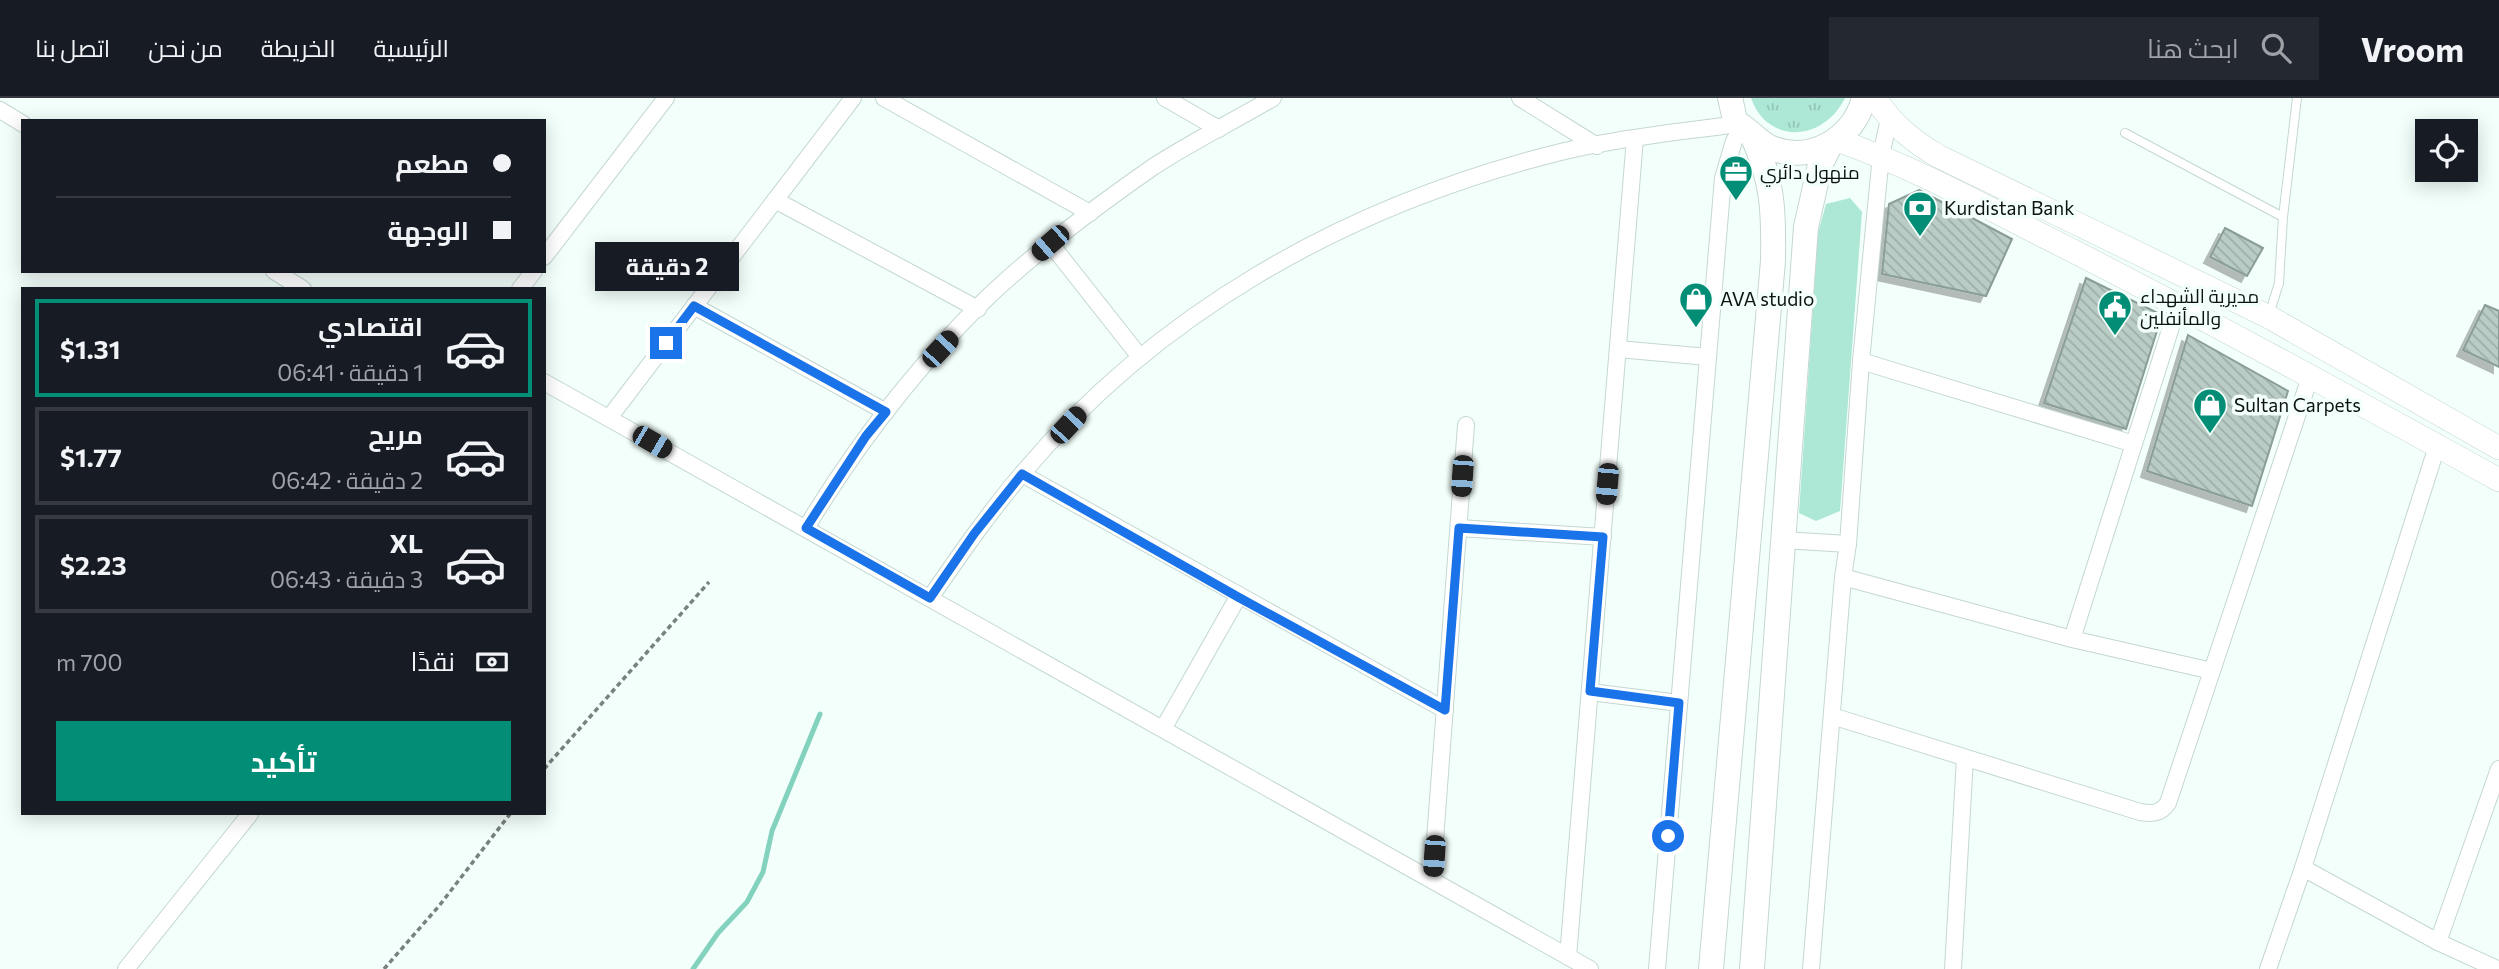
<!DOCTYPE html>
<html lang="ar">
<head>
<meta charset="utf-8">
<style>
	:root { --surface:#171b24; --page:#242831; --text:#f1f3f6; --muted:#9ea1a6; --line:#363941; --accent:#028e76 }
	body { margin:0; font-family:Commissioner,Cairo,sans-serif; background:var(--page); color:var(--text); direction:rtl; height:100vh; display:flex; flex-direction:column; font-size:26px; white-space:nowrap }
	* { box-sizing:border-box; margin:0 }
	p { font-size:23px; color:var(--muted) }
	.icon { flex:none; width:38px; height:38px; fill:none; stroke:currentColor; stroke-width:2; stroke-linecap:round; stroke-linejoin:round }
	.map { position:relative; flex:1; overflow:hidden; direction:ltr }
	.side { position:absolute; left:21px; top:189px; width:525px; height:528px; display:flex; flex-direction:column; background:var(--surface); border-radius:0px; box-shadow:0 4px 18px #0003; direction:rtl }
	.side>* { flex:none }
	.guide { position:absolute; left:21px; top:21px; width:525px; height:154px; border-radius:0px; box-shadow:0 4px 18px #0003; direction:rtl; display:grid; align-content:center; height:154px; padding:0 35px; background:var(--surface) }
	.fabs { position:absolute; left:2415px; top:21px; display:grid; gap:14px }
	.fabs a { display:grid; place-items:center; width:63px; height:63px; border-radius:0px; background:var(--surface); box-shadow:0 4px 18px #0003; font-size:35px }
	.end { position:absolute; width:32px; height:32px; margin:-16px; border:9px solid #1a73e8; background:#fff; box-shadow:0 0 0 4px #fff }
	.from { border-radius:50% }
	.bubble { position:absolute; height:49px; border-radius:0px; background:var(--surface); box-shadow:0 4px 18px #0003; font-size:23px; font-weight:700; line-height:49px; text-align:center; direction:rtl }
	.car { position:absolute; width:21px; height:42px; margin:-21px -10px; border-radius:9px; box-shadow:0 0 5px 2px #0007; background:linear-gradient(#222 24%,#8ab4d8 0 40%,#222 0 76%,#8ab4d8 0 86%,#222 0) }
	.guide b { display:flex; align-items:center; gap:24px; height:66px; font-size:26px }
	.guide b+b { border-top:2px solid var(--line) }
	.guide i { width:18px; height:18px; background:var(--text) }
	ul { padding:12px 0 0; list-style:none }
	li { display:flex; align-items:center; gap:21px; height:98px; margin:0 14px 10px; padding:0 21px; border:4px solid var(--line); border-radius:0px }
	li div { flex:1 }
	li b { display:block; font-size:26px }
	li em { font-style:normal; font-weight:700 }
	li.active { border-color:var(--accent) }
	li>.icon { width:63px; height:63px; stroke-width:1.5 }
	.pay { display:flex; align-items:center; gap:18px; height:77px; padding:0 35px; font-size:26px }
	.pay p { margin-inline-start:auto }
	.cta { display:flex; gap:14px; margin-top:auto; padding:14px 35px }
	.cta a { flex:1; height:80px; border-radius:0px; background:var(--accent); color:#fff; font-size:28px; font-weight:700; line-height:80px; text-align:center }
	header { display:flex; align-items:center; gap:42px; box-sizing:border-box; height:98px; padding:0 35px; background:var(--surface); border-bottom:2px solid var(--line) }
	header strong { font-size:33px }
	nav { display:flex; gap:38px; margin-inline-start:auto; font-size:24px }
	.search { width:490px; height:63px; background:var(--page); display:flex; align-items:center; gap:18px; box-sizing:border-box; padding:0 24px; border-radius:0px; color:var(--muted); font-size:26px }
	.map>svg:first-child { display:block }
	.grass { fill:url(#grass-tufts) }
	.garden { fill:#ade7d6 }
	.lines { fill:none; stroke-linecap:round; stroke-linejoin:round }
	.stream { stroke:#83d2bd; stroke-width:5 }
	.building { fill:url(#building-back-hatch); stroke:#8a9d97; stroke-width:2; filter:url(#shadow) }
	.lane-casing { stroke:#c4d7d1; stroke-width:10 }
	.street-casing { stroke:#c4d7d1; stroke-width:18 }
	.secondary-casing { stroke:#c4d7d1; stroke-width:24 }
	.primary-casing { stroke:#c4d7d1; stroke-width:26 }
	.path { stroke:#79827f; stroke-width:3.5; stroke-dasharray:5 3.5; stroke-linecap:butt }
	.lane { stroke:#fff; stroke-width:8 }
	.street { stroke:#fff; stroke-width:16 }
	.secondary { stroke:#fff; stroke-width:23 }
	.primary { stroke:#fff; stroke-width:24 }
	.route { stroke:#1a73e8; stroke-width:9 }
	.labels { text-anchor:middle; stroke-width:7; stroke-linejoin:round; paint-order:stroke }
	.poi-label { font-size:19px; fill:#0c1311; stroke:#f3fffb; text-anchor:start }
</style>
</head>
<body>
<header>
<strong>Vroom</strong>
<div class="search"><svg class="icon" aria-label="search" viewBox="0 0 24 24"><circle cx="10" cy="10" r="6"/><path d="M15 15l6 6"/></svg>ابحث هنا</div>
<nav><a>الرئيسية</a><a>الخريطة</a><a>من نحن</a><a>اتصل بنا</a></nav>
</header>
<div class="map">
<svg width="2499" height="871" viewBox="0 0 2499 871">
	<defs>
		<pattern id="grass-tufts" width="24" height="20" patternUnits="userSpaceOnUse" patternTransform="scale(1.75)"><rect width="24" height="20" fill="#ade7d6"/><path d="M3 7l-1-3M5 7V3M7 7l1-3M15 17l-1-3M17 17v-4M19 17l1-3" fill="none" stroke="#94c5b7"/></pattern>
		<pattern id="building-back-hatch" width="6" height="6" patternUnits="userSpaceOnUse" patternTransform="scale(1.75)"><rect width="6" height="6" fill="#b9ccc6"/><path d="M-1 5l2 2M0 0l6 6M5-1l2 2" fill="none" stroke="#9eaea9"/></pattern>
		<filter id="shadow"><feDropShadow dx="-6" dy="6" stdDeviation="0" flood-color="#0004"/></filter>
	</defs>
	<rect width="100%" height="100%" fill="#f3fffb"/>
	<path class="grass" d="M 1751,0 L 1845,0 C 1824,43 1768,48 1751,0 Z"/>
	<path class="garden" d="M 1850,100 L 1862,114 L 1840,413 L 1816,423 L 1799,415 L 1818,135 L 1826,106 Z"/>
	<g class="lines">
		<path class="stream" d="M 693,871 L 718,835 L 747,804 L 763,774 L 772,733 L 820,616"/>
	</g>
	<g class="building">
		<path d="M 1919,92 L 2012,141 L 1986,198 L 1882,176 L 1889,106 Z"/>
		<path d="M 2225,130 L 2263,150 L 2247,178 L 2210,159 Z"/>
		<path d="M 2086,180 L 2162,217 L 2126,331 L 2044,305 Z"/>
		<path d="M 2485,207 L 2499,213 L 2499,269 L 2463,252 Z"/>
		<path d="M 2188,237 L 2288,293 L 2252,408 L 2147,373 Z"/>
	</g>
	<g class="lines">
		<g class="lane-casing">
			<g id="lane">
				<path d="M 2125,35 L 2283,119"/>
				<path d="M 2269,217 L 2279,185 L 2283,119 L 2297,0"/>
			</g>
		</g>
		<g class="street-casing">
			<g id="street">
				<path d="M 884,0 L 1090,115"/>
				<path d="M 1165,0 L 1219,31"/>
				<path d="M 1520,0 L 1597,48"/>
				<path d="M 0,12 L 23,26"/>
				<path d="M 775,102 L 978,211"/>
				<path d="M 1050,145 L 1140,259"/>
				<path d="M 544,159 L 666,0"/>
				<path d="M 274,173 L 303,191"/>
				<path d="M 520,191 L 534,173"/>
				<path d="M 694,208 L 886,314"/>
				<path d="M 1618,251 L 1708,259"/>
				<path d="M 1861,263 L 2134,346"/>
				<path d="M 544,284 L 1590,871"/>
				<path d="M 609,320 L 853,0"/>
				<path d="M 1022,376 L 1445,612"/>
				<path d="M 806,430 C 857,346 918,266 990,197 C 1040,150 1097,108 1153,69 C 1191,44 1234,23 1273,0"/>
				<path d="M 1459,430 L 1603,439"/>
				<path d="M 1783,442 L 1848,446"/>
				<path d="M 1843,479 L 2072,541 L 2212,573"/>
				<path d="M 930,500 C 959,458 988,416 1021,377 C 1157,215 1342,111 1545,58 C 1607,41 1673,35 1737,26"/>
				<path d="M 2072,541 L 2178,207"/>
				<path d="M 1590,594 L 1679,605"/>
				<path d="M 1832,618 L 2140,714 C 2153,716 2160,716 2168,705 L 2310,279"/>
				<path d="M 1163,631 L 1238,499"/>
				<path d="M 2303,770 L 2438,844 L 2497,871"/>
				<path d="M 1432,782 L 1466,327"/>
				<path d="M 2438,844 L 2499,671"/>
				<path d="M 1568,859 L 1635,40"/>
				<path d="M 126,871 L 250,716"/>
				<path d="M 1657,871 L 1723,80 L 1734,43 L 1743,28"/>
				<path d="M 1811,871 L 1843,479 L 1848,446 L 1861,263 L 1881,57 L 1889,21"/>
				<path d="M 1953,871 L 1965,660"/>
				<path d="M 2268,871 L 2303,770 L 2437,348"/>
			</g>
		</g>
		<g class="secondary-casing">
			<g id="secondary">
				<path d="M 1875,0 C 1892,26 1911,42 1938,58 L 2269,219 L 2499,350"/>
				<path d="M 1837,42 C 1919,71 1995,114 2073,153 C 2216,226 2358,304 2499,382"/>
			</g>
		</g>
		<g class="primary-casing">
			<g id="primary">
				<path d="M 1730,0 C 1732,7 1734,22 1738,26 C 1740,28 1742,27 1743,29 C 1752,35 1759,44 1769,49 C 1810,67 1854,41 1864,0"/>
				<path d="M 1711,871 L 1773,163 C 1774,113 1773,83 1752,37"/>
				<path d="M 1752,871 L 1806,129 L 1820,67 L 1831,46"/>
			</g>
		</g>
		<g class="path">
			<path d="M 544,671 L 709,484"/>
			<path d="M 384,871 L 439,808 L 510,716"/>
		</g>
		<use href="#lane" class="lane"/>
		<use href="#street" class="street"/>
		<use href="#secondary" class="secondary"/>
		<use href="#primary" class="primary"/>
	</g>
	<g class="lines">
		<path class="route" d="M 666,245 L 694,208 L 886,314 L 866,338 L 806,430 L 930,500 L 974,436 L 1022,376 L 1238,499 L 1445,612 L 1459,430 L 1603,439 L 1590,593 L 1679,605 L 1668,738"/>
	</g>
	<defs>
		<g id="office-pin" transform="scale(1.75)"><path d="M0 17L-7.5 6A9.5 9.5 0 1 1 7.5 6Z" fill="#028e76" stroke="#f3fffb"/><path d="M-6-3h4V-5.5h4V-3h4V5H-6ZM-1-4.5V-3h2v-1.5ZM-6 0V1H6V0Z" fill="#fff"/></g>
		<g id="bank-pin" transform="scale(1.75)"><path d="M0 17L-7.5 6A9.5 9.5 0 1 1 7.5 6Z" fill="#028e76" stroke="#f3fffb"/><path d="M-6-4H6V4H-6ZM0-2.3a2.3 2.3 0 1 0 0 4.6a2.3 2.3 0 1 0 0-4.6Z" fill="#fff"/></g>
		<g id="shop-pin" transform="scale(1.75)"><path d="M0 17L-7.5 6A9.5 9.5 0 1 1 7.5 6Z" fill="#028e76" stroke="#f3fffb"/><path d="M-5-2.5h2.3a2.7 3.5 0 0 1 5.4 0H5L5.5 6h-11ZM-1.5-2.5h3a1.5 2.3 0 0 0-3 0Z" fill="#fff"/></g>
		<g id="civic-pin" transform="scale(1.75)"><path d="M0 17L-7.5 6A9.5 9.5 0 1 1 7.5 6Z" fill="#028e76" stroke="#f3fffb"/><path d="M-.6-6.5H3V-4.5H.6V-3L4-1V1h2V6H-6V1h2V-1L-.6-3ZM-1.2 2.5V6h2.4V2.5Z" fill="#fff"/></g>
	</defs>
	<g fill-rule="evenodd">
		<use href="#office-pin" x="1736" y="74"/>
		<use href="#bank-pin" x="1920" y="110"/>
		<use href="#shop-pin" x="1696" y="201"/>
		<use href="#civic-pin" x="2115" y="209"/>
		<use href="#shop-pin" x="2210" y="307"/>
	</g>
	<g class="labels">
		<g class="poi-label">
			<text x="1760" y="81">منهول دائري</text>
			<text x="1944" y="117">Kurdistan Bank</text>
			<text x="2140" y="205">مديرية الشهداء<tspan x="2140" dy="22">والمأنفلين</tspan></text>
			<text x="1720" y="208">AVA studio</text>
			<text x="2234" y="314">Sultan Carpets</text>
		</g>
	</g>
</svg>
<div class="fabs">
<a><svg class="icon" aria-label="locate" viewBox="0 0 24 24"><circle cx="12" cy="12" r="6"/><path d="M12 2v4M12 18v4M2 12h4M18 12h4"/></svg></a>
</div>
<i class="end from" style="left:1668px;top:738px"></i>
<i class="end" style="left:666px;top:245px"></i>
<div class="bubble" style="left:595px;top:144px;width:144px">2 دقيقة</div>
<i class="car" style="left:1050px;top:145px;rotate:229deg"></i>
<i class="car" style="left:940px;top:251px;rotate:43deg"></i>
<i class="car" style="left:1068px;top:327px;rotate:43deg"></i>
<i class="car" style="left:652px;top:344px;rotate:120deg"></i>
<i class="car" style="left:1462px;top:378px;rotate:184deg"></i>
<i class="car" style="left:1607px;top:386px;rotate:185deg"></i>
<i class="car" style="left:1434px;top:758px;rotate:184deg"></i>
<div class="guide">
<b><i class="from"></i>مطعم</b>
<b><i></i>الوجهة</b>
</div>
<section class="side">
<ul>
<li class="active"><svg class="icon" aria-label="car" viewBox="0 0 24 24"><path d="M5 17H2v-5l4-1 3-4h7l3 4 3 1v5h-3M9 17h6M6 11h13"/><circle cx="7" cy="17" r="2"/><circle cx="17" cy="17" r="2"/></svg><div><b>اقتصادي</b><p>1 دقيقة · 06:41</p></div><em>$1.31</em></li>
<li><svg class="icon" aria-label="car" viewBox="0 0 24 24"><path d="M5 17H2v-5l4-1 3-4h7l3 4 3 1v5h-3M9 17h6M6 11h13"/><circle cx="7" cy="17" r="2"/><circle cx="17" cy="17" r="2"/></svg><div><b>مريح</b><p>2 دقيقة · 06:42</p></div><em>$1.77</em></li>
<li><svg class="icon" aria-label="car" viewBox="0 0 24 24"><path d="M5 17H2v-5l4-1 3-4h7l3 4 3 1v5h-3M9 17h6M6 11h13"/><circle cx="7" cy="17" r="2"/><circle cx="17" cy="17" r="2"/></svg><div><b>XL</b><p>3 دقيقة · 06:43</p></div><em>$2.23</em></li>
</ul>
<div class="pay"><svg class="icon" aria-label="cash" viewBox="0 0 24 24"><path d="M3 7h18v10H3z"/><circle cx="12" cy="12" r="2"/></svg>نقدًا<p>700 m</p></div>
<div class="cta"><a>تأكيد</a></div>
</section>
</div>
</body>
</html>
